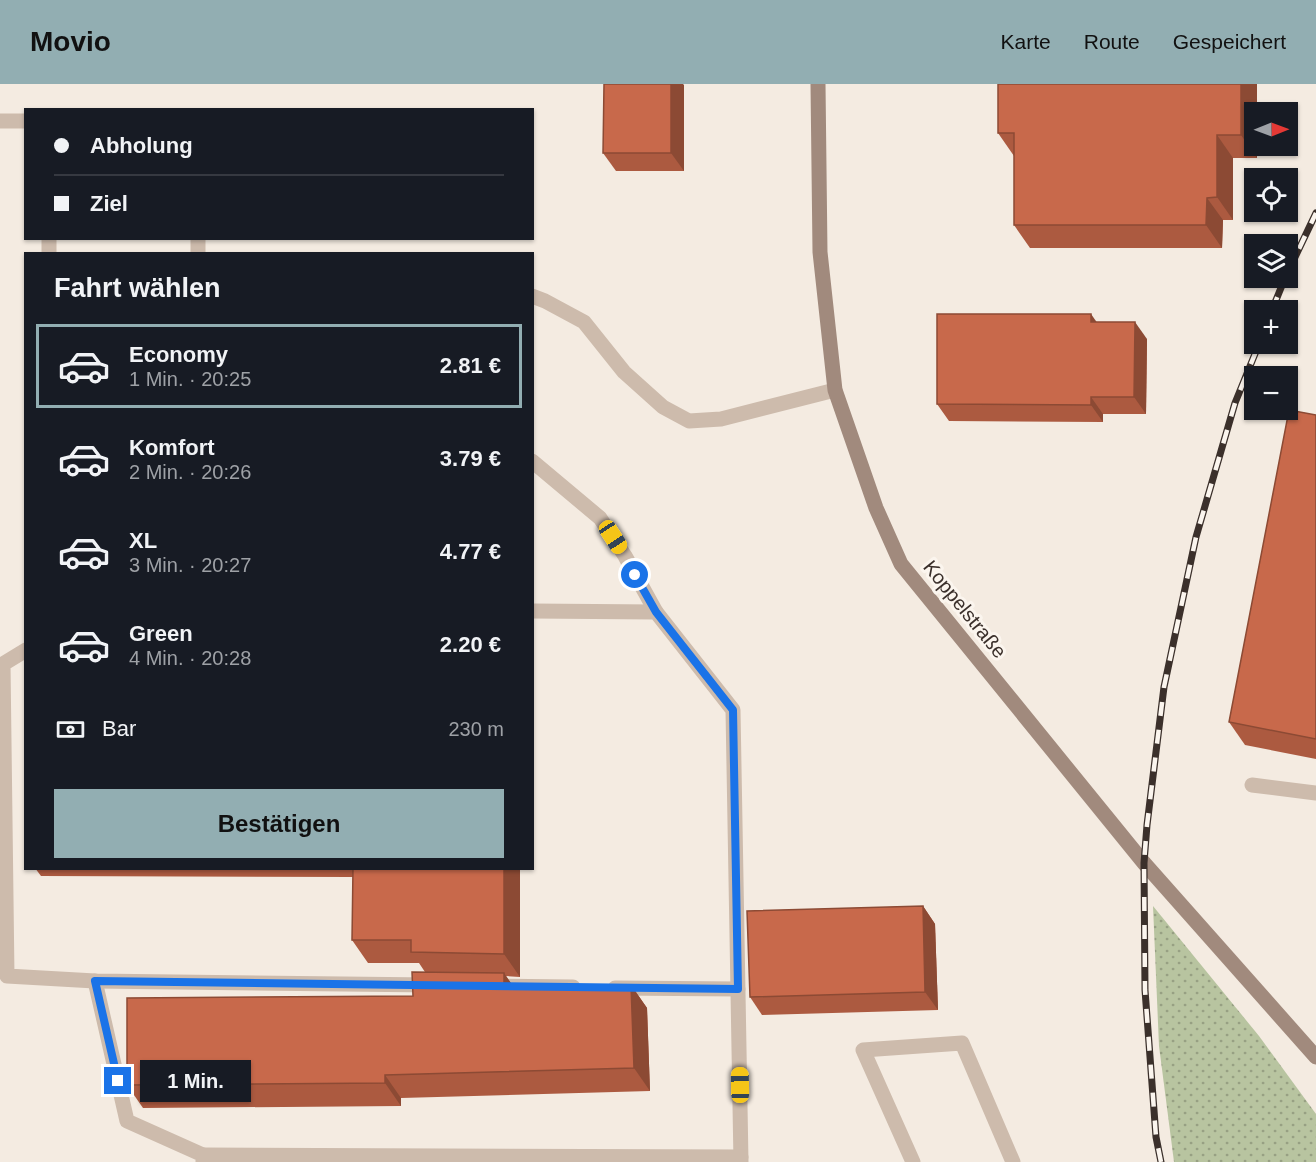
<!DOCTYPE html>
<html lang="de">
<head>
<meta charset="utf-8">
<style>
	:root { --surface:#171b24; --page:#20242c; --text:#f1f3f6; --muted:#9ea1a6; --line:#363941; --accent:#92aeb2 }
	body { margin:0; font-family:Helvetica,sans-serif; background:var(--page); color:var(--text); height:100vh; display:flex; flex-direction:column; font-size:22px; white-space:nowrap }
	* { box-sizing:border-box; margin:0 }
	p { font-size:20px; color:var(--muted) }
	.icon { flex:none; width:33px; height:33px; fill:none; stroke:currentColor; stroke-width:2; stroke-linecap:round; stroke-linejoin:round }
	.map { position:relative; flex:1; overflow:hidden }
	.panel { position:absolute; left:24px; top:168px; width:510px; height:618px; display:flex; flex-direction:column; background:var(--surface); border-radius:0px; box-shadow:0 2px 4px #0004 }
	.panel>* { flex:none }
	.hud { position:absolute; left:24px; top:24px; width:510px; height:132px; border-radius:0px; box-shadow:0 2px 4px #0004; display:grid; align-content:center; height:132px; padding:0 30px; background:var(--surface) }
	.needle { width:39px; rotate:89deg }
	.tools { position:absolute; left:1244px; top:18px; display:grid; gap:12px }
	.tools a { display:grid; place-items:center; width:54px; height:54px; border-radius:0px; background:var(--surface); box-shadow:0 2px 4px #0004; font-size:30px }
	.end { position:absolute; width:27px; height:27px; margin:-14px; border:8px solid #1a73e8; background:#fff; box-shadow:0 0 0 3px #fff }
	.from { border-radius:50% }
	.bubble { position:absolute; height:42px; border-radius:0px; background:var(--surface); box-shadow:0 2px 4px #0004; font-size:20px; font-weight:800; line-height:42px; text-align:center }
	.car { position:absolute; width:18px; height:36px; margin:-18px -9px; border-radius:8px; box-shadow:0 0 4px 2px #0007; background:linear-gradient(#f5c518 24%,#345 0 40%,#f5c518 0 76%,#345 0 86%,#f5c518 0) }
	.hud b { display:flex; align-items:center; gap:21px; height:57px; font-size:22px }
	.hud b+b { border-top:2px solid var(--line) }
	.hud i { width:15px; height:15px; background:var(--text) }
	ul { padding:0; list-style:none }
	li { display:flex; align-items:center; gap:18px; height:84px; margin:0 12px 9px; padding:0 18px; border:3px solid transparent; border-radius:0px }
	li div { flex:1 }
	li b { display:block; font-size:22px }
	li em { font-style:normal; font-weight:800 }
	li.selected { border-color:var(--accent) }
	li>.icon { width:54px; height:54px; stroke-width:1.5 }
	h2 { padding:0 30px; font-size:27px; line-height:72px }
	.pay { display:flex; align-items:center; gap:15px; height:66px; padding:0 30px; font-size:22px }
	.pay p { margin-inline-start:auto }
	.action { display:flex; gap:12px; margin-top:auto; padding:12px 30px }
	.action a { flex:1; height:69px; border-radius:0px; background:var(--accent); color:#111; font-size:24px; font-weight:800; line-height:69px; text-align:center }
	header { display:flex; align-items:center; gap:36px; box-sizing:border-box; height:84px; padding:0 30px; background:var(--accent); color:#111 }
	header strong { font-size:28px }
	nav { display:flex; gap:33px; margin-inline-start:auto; font-size:21px }
	.map>svg:first-child { display:block }
	.grass { fill:url(#grass-dots) }
	.lines { fill:none; stroke-linecap:round; stroke-linejoin:round }
	.lane { stroke:#cdbbac; stroke-width:15 }
	.secondary { stroke:#a18a7d; stroke-width:15 }
	.rail-casing { stroke:#3b302b; stroke-width:7 }
	.rail { stroke:#fbf5ee; stroke-width:4.5; stroke-dasharray:14; stroke-linecap:butt }
	.wall { fill:#ac5a40 }
	.shaded-wall { fill:#8c4a34 }
	.building { fill:#c8694b; stroke:#8c4a34; stroke-width:1.5 }
	.route { stroke:#1a73e8; stroke-width:8 }
	.labels { text-anchor:middle; stroke-width:6; stroke-linejoin:round; paint-order:stroke }
	.street-label { font-size:20px; fill:#3b302b; stroke:#fbf5ee }
</style>
</head>
<body>
<header>
<strong>Movio</strong>
<nav><a>Karte</a><a>Route</a><a>Gespeichert</a></nav>
</header>
<div class="map">
<svg width="1316" height="1078" viewBox="0 0 1316 1078">
	<defs>
		<pattern id="grass-dots" width="8" height="8" patternUnits="userSpaceOnUse" patternTransform="scale(1.5)"><rect width="8" height="8" fill="#b8c4a0"/><path d="M2 2h.1M6 6h.1" fill="none" stroke="#97a083" stroke-width="1.8" stroke-linecap="round"/></pattern>
	</defs>
	<rect width="100%" height="100%" fill="#f4ebe1"/>
	<path class="grass" d="M 1153,822 L 1259,952 L 1316,1030 L 1316,1078 L 1174,1078 L 1159,962 Z"/>
	<g class="lines">
		<g class="lane">
			<path d="M 0,37 L 26,37"/>
			<path d="M 49,154 L 49,170"/>
			<path d="M 198,154 L 198,170"/>
			<path d="M 532,212 L 545,217 L 584,238 L 624,288 L 663,323 L 689,337 L 721,335 L 835,306"/>
			<path d="M 532,377 L 600,434 L 625,472 L 656,528"/>
			<path d="M 532,527 L 656,528 L 733,626 L 741,1078"/>
			<path d="M 26,566 L 3,580 L 7,892 L 95,897 L 432,901"/>
			<path d="M 1252,701 L 1316,709"/>
			<path d="M 95,897 L 127,1037 L 203,1071 L 203,1078"/>
			<path d="M 495,902 L 573,903"/>
			<path d="M 615,904 L 738,905"/>
			<path d="M 203,1071 L 741,1073"/>
			<path d="M 913,1078 L 863,966 L 962,959 L 1013,1078"/>
		</g>
		<path class="secondary" d="M 818,0 L 820,168 L 835,306 L 876,424 L 901,480 L 1144,779 L 1316,973"/>
		<g class="rail-casing">
			<g id="rail">
				<path d="M 1287,190 L 1316,129"/>
				<path d="M 1272,226 L 1285,194"/>
				<path d="M 1161,1078 L 1156,1053 L 1145,906 L 1144,779 L 1147,741 L 1164,603 L 1196,453 L 1235,319 L 1259,260"/>
			</g>
		</g>
		<use href="#rail" class="rail"/>
	</g>
	<g class="wall">
		<path d="M 998,0 L 1257,0 L 1257,28 L 1254,28 L 1254,62 L 1257,62 L 1257,74 L 1233,74 L 1233,136 L 1223,136 L 1222,164 L 1030,164 L 1014,141 L 1014,72 L 998,49 Z"/>
		<path d="M 684,1 L 684,87 L 616,87 L 603,69 Z"/>
		<path d="M 1147,255 L 1146,330 L 1103,330 L 1103,338 L 949,337 L 937,320 Z"/>
		<path d="M 1316,331 L 1316,675 L 1245,661 L 1229,638 Z"/>
		<path d="M 35,784 L 520,784 L 520,893 L 506,892 L 514,904 L 631,901 L 647,924 L 650,1007 L 401,1014 L 401,1022 L 143,1024 L 127,1001 L 413,912 L 425,888 L 419,879 L 368,879 L 352,856 L 353,793 L 41,792 Z"/>
		<path d="M 923,822 L 935,840 L 938,926 L 762,931 L 750,913 Z"/>
	</g>
	<g class="shaded-wall">
		<path d="M 671,0 L 683,0 L 684,1 L 684,87 L 671,69 Z"/>
		<path d="M 1241,0 L 1257,0 L 1257,28 L 1254,28 L 1254,62 L 1257,62 L 1257,74 L 1241,51 Z"/>
		<path d="M 1217,51 L 1233,74 L 1233,136 L 1217,113 Z"/>
		<path d="M 1207,114 L 1223,136 L 1222,164 L 1206,141 Z"/>
		<path d="M 1091,230 L 1103,247 L 1091,238 Z"/>
		<path d="M 1135,238 L 1147,255 L 1146,330 L 1134,313 Z"/>
		<path d="M 1091,313 L 1103,330 L 1103,338 L 1091,321 Z"/>
		<path d="M 504,784 L 520,784 L 520,893 L 504,870 Z"/>
		<path d="M 923,822 L 935,840 L 938,926 L 925,908 Z"/>
		<path d="M 504,889 L 520,912 L 504,904 Z"/>
		<path d="M 631,901 L 647,924 L 650,1007 L 634,984 Z"/>
		<path d="M 385,991 L 401,1014 L 401,1022 L 385,999 Z"/>
	</g>
	<g class="building">
		<path d="M 604,0 L 671,0 L 671,69 L 603,69 Z"/>
		<path d="M 998,0 L 1241,0 L 1241,51 L 1217,51 L 1217,113 L 1207,114 L 1206,141 L 1014,141 L 1014,49 L 998,49 Z"/>
		<path d="M 937,230 L 1091,230 L 1091,238 L 1135,238 L 1134,313 L 1091,313 L 1091,321 L 937,320 Z"/>
		<path d="M 1289,326 L 1316,331 L 1316,655 L 1229,638 Z"/>
		<path d="M 26,615 L 26,769 L 25,769 Z"/>
		<path d="M 353,784 L 504,784 L 504,870 L 411,868 L 411,856 L 352,856 Z"/>
		<path d="M 923,822 L 925,908 L 750,913 L 747,827 Z"/>
		<path d="M 412,888 L 504,889 L 504,904 L 631,901 L 634,984 L 385,991 L 385,999 L 127,1001 L 127,914 L 413,912 Z"/>
	</g>
	<g class="lines">
		<path class="route" d="M 118,997 L 95,897 L 738,905 L 733,626 L 656,528 L 635,491"/>
	</g>
	<g class="labels">
		<g class="street-label">
			<text transform="translate(965 525) rotate(51)" y="7">Koppelstraße</text>
		</g>
	</g>
</svg>
<div class="tools">
<a><svg class="needle" viewBox="-14 -14 28 28"><path d="M0-13l5 13h-10z" fill="#e53935"/><path d="M0 13l5-13h-10z" fill="#9ea1a6"/></svg></a>
<a><svg class="icon" aria-label="locate" viewBox="0 0 24 24"><circle cx="12" cy="12" r="6"/><path d="M12 2v4M12 18v4M2 12h4M18 12h4"/></svg></a>
<a><svg class="icon" aria-label="layers" viewBox="0 0 24 24"><path d="M12 4l9 5-9 5-9-5zM3 14l9 5 9-5"/></svg></a>
<a>+</a>
<a>−</a>
</div>
<i class="end from" style="left:635px;top:491px"></i>
<i class="end" style="left:118px;top:997px"></i>
<div class="bubble" style="left:140px;top:976px;width:111px">1 Min.</div>
<i class="car" style="left:613px;top:453px;rotate:147deg"></i>
<i class="car" style="left:740px;top:1001px;rotate:359deg"></i>
<div class="hud">
<b><i class="from"></i>Abholung</b>
<b><i></i>Ziel</b>
</div>
<section class="panel">
<h2>Fahrt wählen</h2>
<ul>
<li class="selected"><svg class="icon" aria-label="car" viewBox="0 0 24 24"><path d="M5 17H2v-5l4-1 3-4h7l3 4 3 1v5h-3M9 17h6M6 11h13"/><circle cx="7" cy="17" r="2"/><circle cx="17" cy="17" r="2"/></svg><div><b>Economy</b><p>1 Min. · 20:25</p></div><em>2.81 €</em></li>
<li><svg class="icon" aria-label="car" viewBox="0 0 24 24"><path d="M5 17H2v-5l4-1 3-4h7l3 4 3 1v5h-3M9 17h6M6 11h13"/><circle cx="7" cy="17" r="2"/><circle cx="17" cy="17" r="2"/></svg><div><b>Komfort</b><p>2 Min. · 20:26</p></div><em>3.79 €</em></li>
<li><svg class="icon" aria-label="car" viewBox="0 0 24 24"><path d="M5 17H2v-5l4-1 3-4h7l3 4 3 1v5h-3M9 17h6M6 11h13"/><circle cx="7" cy="17" r="2"/><circle cx="17" cy="17" r="2"/></svg><div><b>XL</b><p>3 Min. · 20:27</p></div><em>4.77 €</em></li>
<li><svg class="icon" aria-label="car" viewBox="0 0 24 24"><path d="M5 17H2v-5l4-1 3-4h7l3 4 3 1v5h-3M9 17h6M6 11h13"/><circle cx="7" cy="17" r="2"/><circle cx="17" cy="17" r="2"/></svg><div><b>Green</b><p>4 Min. · 20:28</p></div><em>2.20 €</em></li>
</ul>
<div class="pay"><svg class="icon" aria-label="cash" viewBox="0 0 24 24"><path d="M3 7h18v10H3z"/><circle cx="12" cy="12" r="2"/></svg>Bar<p>230 m</p></div>
<div class="action"><a>Bestätigen</a></div>
</section>
</div>
</body>
</html>
